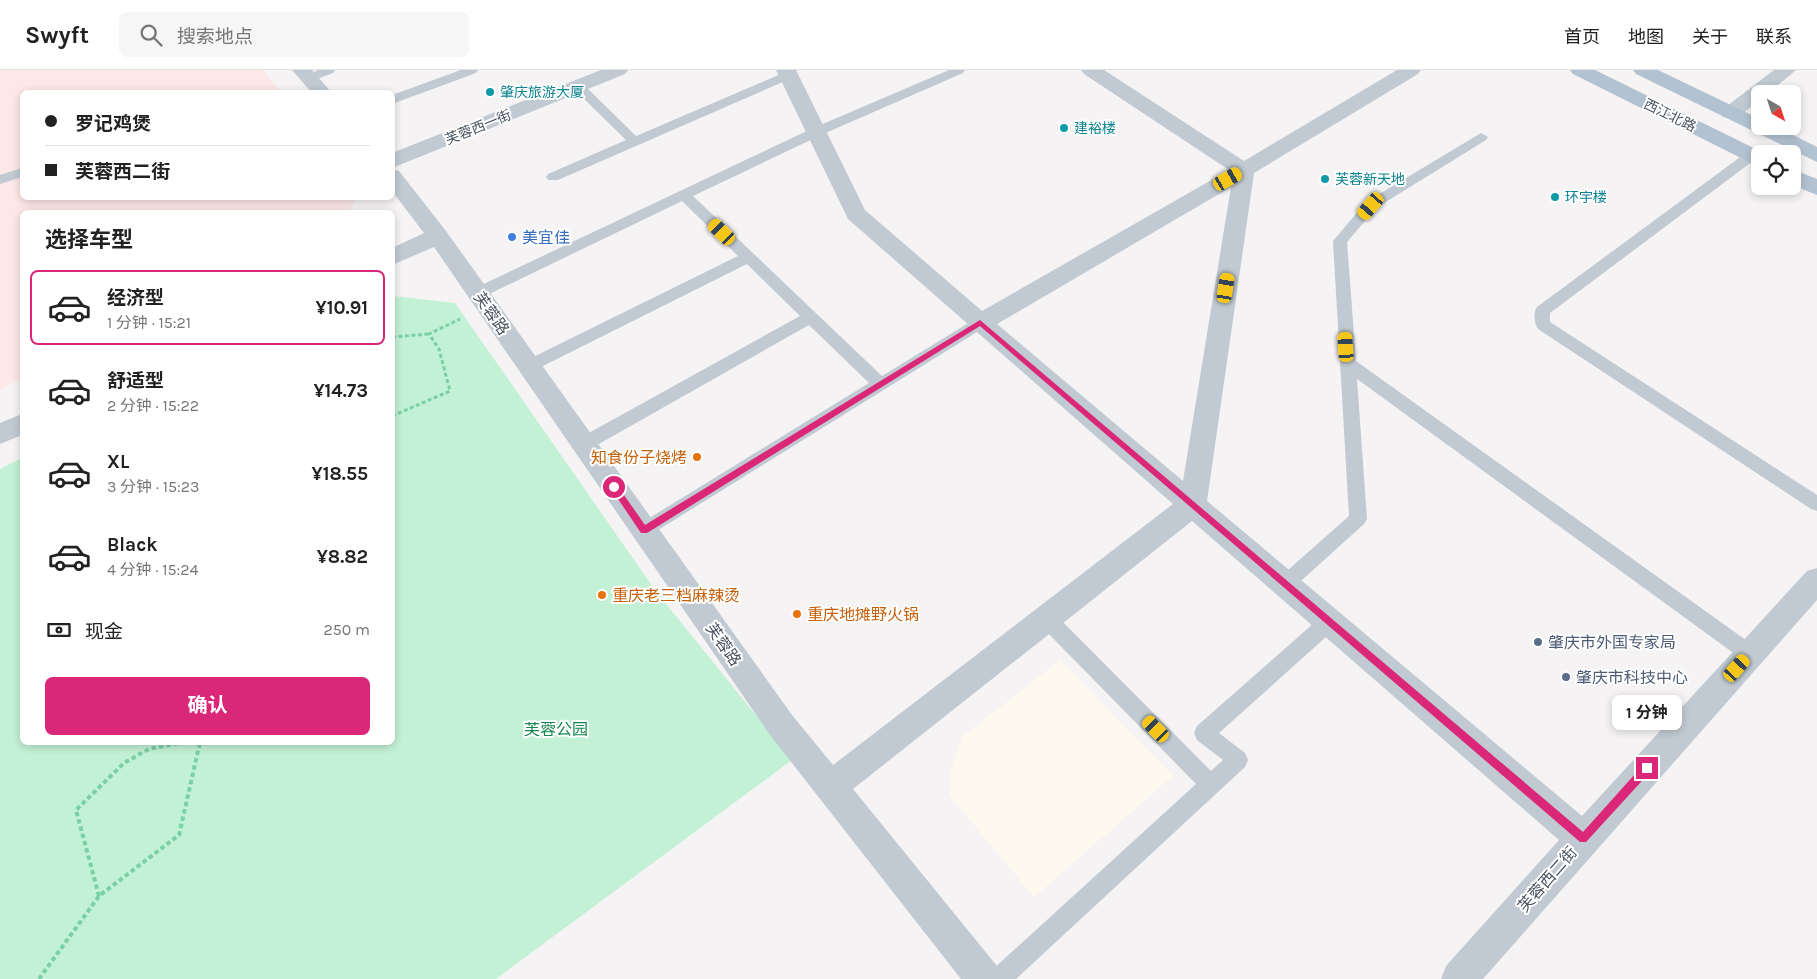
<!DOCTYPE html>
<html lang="zh">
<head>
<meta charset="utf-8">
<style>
	:root { --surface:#fff; --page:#f6f6f6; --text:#222; --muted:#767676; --line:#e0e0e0; --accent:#db2777 }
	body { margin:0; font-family:Karla,"Noto Sans SC",sans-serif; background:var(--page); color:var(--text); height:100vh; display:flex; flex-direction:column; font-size:19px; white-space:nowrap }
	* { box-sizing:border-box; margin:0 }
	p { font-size:16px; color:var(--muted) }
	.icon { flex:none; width:28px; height:28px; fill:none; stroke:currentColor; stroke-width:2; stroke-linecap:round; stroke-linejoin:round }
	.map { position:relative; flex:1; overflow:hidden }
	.side { position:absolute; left:20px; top:140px; width:375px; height:535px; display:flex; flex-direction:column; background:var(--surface); border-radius:8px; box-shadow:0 2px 8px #0003 }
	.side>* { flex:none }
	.guide { position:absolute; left:20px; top:20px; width:375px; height:110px; border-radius:8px; box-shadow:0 2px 8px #0003; display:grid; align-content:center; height:110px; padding:0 25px; background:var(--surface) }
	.needle { width:32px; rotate:141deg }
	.fabs { position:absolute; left:1751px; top:15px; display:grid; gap:10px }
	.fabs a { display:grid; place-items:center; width:50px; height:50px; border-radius:8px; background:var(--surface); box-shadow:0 2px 8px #0003; font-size:25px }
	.end { position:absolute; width:22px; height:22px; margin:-11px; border:6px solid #db2777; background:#fff; box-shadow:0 0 0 2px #fff }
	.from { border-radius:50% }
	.bubble { position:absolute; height:35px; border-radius:8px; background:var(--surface); box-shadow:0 2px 8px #0003; font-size:16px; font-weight:700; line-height:35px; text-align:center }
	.car { position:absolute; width:15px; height:30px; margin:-15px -8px; border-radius:6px; box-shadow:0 0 4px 1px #0007; background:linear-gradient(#f5c518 24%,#345 0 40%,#f5c518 0 76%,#345 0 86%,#f5c518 0) }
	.guide b { display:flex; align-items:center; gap:18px; height:48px; font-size:19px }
	.guide b+b { border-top:1px solid var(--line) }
	.guide i { width:12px; height:12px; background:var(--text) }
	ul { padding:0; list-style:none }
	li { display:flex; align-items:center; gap:15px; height:75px; margin:0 10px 8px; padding:0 15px; border:2px solid transparent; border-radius:8px }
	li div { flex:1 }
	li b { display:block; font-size:19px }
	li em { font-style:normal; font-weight:700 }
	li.active { border-color:var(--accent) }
	li>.icon { width:45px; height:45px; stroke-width:1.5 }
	h2 { padding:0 25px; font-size:22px; line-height:60px }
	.pay { display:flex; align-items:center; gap:12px; height:55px; padding:0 25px; font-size:19px }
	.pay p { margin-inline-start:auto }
	.button { display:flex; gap:10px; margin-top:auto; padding:10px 25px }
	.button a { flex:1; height:58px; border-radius:8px; background:var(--accent); color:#fff; font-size:20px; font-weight:700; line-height:58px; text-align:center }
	header { display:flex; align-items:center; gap:30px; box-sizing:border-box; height:70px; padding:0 25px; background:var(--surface); border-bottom:1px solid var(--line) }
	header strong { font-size:24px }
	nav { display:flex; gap:28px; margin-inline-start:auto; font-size:18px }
	.search { width:350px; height:45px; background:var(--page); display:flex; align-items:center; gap:12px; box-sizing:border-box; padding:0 18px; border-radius:8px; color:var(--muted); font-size:19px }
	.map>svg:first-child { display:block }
	.commercial { fill:#fdf9ef }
	.medical { fill:#fce8e6 }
	.green { fill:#c3f1d5 }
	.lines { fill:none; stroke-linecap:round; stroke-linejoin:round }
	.path-far1 { stroke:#7ad0a6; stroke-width:3; stroke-dasharray:4 2.5; stroke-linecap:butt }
	.path { stroke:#7ad0a6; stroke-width:4; stroke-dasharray:4.5 3; stroke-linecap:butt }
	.lane { fill:#c1cad2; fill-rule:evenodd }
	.street { fill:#c1cad2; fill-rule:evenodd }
	.primary { fill:#b3c2d1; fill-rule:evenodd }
	.route { fill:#db2777 }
	.culture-dot { fill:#0f9aa8; stroke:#fff; stroke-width:2 }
	.shop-dot { fill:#3f7fe0; stroke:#fff; stroke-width:2 }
	.food-dot { fill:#e8710a; stroke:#fff; stroke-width:2 }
	.service-dot { fill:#5c6f8a; stroke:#fff; stroke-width:2 }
	.labels { text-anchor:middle; stroke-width:4; stroke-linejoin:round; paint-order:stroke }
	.far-culture-label { font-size:14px; fill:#0d838f; stroke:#fff; text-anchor:start }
	.far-street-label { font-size:14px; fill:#4a5661; stroke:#fff }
	.shop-label { font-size:16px; fill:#366cbe; stroke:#fff; text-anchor:start }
	.street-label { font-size:16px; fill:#4a5661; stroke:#fff }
	.food-label { font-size:16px; fill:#c56008; stroke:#fff; text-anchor:start }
	.service-label { font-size:16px; fill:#4e5e75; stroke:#fff; text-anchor:start }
	.park-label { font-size:16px; fill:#17864f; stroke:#fff }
</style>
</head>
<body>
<header>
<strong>Swyft</strong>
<div class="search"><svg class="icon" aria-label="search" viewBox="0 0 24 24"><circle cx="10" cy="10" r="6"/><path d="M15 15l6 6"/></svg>搜索地点</div>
<nav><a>首页</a><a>地图</a><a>关于</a><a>联系</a></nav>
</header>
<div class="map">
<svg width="1817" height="909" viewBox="0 0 1817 909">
	<rect width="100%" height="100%" fill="#f5f3f3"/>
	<path class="commercial" d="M 1060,590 L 1173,706 L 1034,827 L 950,726 L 950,701 L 963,666 Z"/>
	<path class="medical" d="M 0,0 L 263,0 L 281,22 L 22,22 L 22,128 L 355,128 L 355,130 L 349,142 L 22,142 L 22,309 L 0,319 Z"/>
	<path class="green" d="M 393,226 L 455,233 L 655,520 L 792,690 L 496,909 L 0,909 L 0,399 L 22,388 L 22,672 L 392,672 Z"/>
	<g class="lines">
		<g class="path-far1">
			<path d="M 392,267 L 429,264"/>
			<path d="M 392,346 L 450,321 L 439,279 L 429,264 L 460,249"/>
		</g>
		<g class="path">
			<path d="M 99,826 L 76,740 L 124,693 L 149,679 L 184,672"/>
			<path d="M 39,909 L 99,826 L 179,765 L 200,672"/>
		</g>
		<g class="lane">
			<path d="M 318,0 L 335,0 L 333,3 L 309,12 L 303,8 Z"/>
			<path d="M 461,0 L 478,0 L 476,3 L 392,34 L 392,25 Z"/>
			<path d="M 949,0 L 965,0 L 963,3 L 821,65 L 693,126 L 882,306 L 975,249 L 980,247 L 985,249 L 988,253 L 985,257 L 650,465 L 644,467 L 638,465 L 635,460 L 638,455 L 869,313 L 809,255 L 590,379 L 584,381 L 578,379 L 576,374 L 578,369 L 800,246 L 747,194 L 535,300 L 529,302 L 523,300 L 521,296 L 523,292 L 738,186 L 682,131 L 483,227 L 478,228 L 473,227 L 471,223 L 473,219 L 811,59 Z"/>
			<path d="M 788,1 L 794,5 L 792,8 L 558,110 L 548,110 L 546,107 L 548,104 L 626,70 L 574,19 L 572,16 L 574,13 L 582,13 L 636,66 Z"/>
			<path d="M 1481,63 L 1488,67 L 1486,70 L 1376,138 L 1347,172 L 1356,291 L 1757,578 L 1759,584 L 1757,590 L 1750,593 L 1743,590 L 1357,309 L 1367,449 L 1364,454 L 1292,519 L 1286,521 L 1280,519 L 1277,513 L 1280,507 L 1349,446 L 1333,171 L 1366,132 Z"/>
			<path d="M 1752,81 L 1757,82 L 1759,85 L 1757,88 L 1550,243 L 1550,252 L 1817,425 L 1817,441 L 1811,439 L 1538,259 C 1534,253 1533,243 1537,237 L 1747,82 Z"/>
			<path d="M 22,98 L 22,107 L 0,114 L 0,105 Z"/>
			<path d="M 1046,540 L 1053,542 L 1211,701 L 1223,690 L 1197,670 L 1194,663 L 1197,656 L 1323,545 L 1330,543 L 1337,545 L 1339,551 L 1337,557 L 1219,663 L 1245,683 L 1248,690 L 1245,697 L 1016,909 L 988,909 L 991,901 L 1196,714 L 1039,554 L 1037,548 L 1039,542 Z"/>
		</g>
		<g class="street">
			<path d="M 292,0 L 312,0 L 331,22 L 311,22 Z"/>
			<path d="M 601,0 L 628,0 L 625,4 L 392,98 L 392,83 Z"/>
			<path d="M 776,0 L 796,0 L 865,140 L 982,241 L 1229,100 L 1084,4 L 1081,0 L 1104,0 L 1244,91 L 1397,0 L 1421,0 L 1418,4 L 1254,103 L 1207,431 L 1582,746 L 1807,501 L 1817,498 L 1817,530 L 1483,909 L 1441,909 L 1446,896 L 1559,770 L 1192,451 L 853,719 L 997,896 L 1002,909 L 961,909 L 770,665 L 434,177 L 392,195 L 392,178 L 424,163 L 392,121 L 392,99 L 399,101 L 446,161 L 792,645 L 833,695 L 1173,434 L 848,149 ZM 1231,117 L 1183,411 L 997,254 Z"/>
			<path d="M 1774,0 L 1796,0 L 1767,24 L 1760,24 L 1760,30 C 1749,38 1738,51 1723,47 L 1720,43 L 1723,39 Z"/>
			<path d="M 22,344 L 22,365 L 0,374 L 0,353 Z"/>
		</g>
		<g class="primary">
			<path d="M 1570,0 L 1595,0 L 1766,84 L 1760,84 L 1760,96 L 1753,94 L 1573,4 Z"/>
			<path d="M 1633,0 L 1658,0 L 1760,49 L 1760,56 L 1775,56 L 1817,77 L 1817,92 L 1636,4 Z"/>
			<path d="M 1792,99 L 1817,109 L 1817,125 L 1792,115 Z"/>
		</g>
	</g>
	<path class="route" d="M 980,250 L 1583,762 L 1644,694 L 1651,694 L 1651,701 L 1586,772 L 1580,772 L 980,256 L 647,463 L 641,463 L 610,417 L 614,414 L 617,415 L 645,455 Z"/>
	<g class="culture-dot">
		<circle cx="490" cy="22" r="5"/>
		<circle cx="1064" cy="58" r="5"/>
		<circle cx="1325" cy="109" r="5"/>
		<circle cx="1555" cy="127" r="5"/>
	</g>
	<circle class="shop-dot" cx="512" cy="167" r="5"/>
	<g class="food-dot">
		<circle cx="697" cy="387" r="5"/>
		<circle cx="602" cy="525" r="5"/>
		<circle cx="797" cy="544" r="5"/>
	</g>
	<g class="service-dot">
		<circle cx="1538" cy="572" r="5"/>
		<circle cx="1566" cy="607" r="5"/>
	</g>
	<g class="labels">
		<g class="far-culture-label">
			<text x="500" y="27">肇庆旅游大厦</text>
			<text x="1074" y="63">建裕楼</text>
			<text x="1335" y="114">芙蓉新天地</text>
			<text x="1565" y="132">环宇楼</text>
		</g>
		<g class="far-street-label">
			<text transform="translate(1670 45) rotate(26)" y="5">西江北路</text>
			<text transform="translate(478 57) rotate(-22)" y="5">芙蓉西一街</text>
		</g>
		<g class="shop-label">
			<text x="522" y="173">美宜佳</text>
		</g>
		<g class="street-label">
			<text transform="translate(492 243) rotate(55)" y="6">芙蓉路</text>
			<text transform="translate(724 574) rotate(55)" y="6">芙蓉路</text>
			<text transform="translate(1547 809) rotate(-49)" y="6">芙蓉西二街</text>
		</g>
		<g class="food-label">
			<text x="687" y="393" text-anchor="end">知食份子烧烤</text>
			<text x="612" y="531">重庆老三档麻辣烫</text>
			<text x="807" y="550">重庆地摊野火锅</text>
		</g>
		<g class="service-label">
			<text x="1548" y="578">肇庆市外国专家局</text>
			<text x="1576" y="613">肇庆市科技中心</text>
		</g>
		<g class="park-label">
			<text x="556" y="665">芙蓉公园</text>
		</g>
	</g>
</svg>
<div class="fabs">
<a><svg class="needle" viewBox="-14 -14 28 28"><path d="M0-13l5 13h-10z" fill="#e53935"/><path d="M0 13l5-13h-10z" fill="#767676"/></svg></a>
<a><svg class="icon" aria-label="locate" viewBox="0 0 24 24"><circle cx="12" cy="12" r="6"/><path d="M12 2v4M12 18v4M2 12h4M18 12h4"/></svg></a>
</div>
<i class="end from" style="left:614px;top:417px"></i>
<i class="end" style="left:1647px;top:698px"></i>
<div class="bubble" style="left:1612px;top:625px;width:70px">1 分钟</div>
<i class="car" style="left:1228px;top:109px;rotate:60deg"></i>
<i class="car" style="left:1371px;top:136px;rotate:221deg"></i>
<i class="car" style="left:722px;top:162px;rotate:314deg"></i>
<i class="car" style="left:1226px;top:218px;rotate:9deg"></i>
<i class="car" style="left:1346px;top:277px;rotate:356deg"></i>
<i class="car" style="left:1737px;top:598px;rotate:42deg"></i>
<i class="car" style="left:1156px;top:659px;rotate:315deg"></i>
<div class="guide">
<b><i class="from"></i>罗记鸡煲</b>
<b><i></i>芙蓉西二街</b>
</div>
<section class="side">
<h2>选择车型</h2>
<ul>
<li class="active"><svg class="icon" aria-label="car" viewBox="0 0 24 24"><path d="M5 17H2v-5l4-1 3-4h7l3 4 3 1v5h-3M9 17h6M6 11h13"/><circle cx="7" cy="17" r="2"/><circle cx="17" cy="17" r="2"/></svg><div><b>经济型</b><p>1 分钟 · 15:21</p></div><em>¥10.91</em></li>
<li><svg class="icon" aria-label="car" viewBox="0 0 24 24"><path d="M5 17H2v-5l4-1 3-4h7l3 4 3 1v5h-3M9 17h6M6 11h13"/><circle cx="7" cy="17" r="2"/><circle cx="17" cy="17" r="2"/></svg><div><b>舒适型</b><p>2 分钟 · 15:22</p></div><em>¥14.73</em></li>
<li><svg class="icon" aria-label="car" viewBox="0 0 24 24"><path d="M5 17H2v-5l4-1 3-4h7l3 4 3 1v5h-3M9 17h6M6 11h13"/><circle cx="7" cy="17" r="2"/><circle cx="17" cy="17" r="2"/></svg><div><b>XL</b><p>3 分钟 · 15:23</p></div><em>¥18.55</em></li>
<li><svg class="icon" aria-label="car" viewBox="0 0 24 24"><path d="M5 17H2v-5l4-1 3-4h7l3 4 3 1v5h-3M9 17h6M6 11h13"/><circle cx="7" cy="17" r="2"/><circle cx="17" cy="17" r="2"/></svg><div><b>Black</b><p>4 分钟 · 15:24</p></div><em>¥8.82</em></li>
</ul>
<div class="pay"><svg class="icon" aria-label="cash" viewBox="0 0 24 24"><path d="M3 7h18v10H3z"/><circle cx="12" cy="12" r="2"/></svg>现金<p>250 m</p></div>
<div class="button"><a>确认</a></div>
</section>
</div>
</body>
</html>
